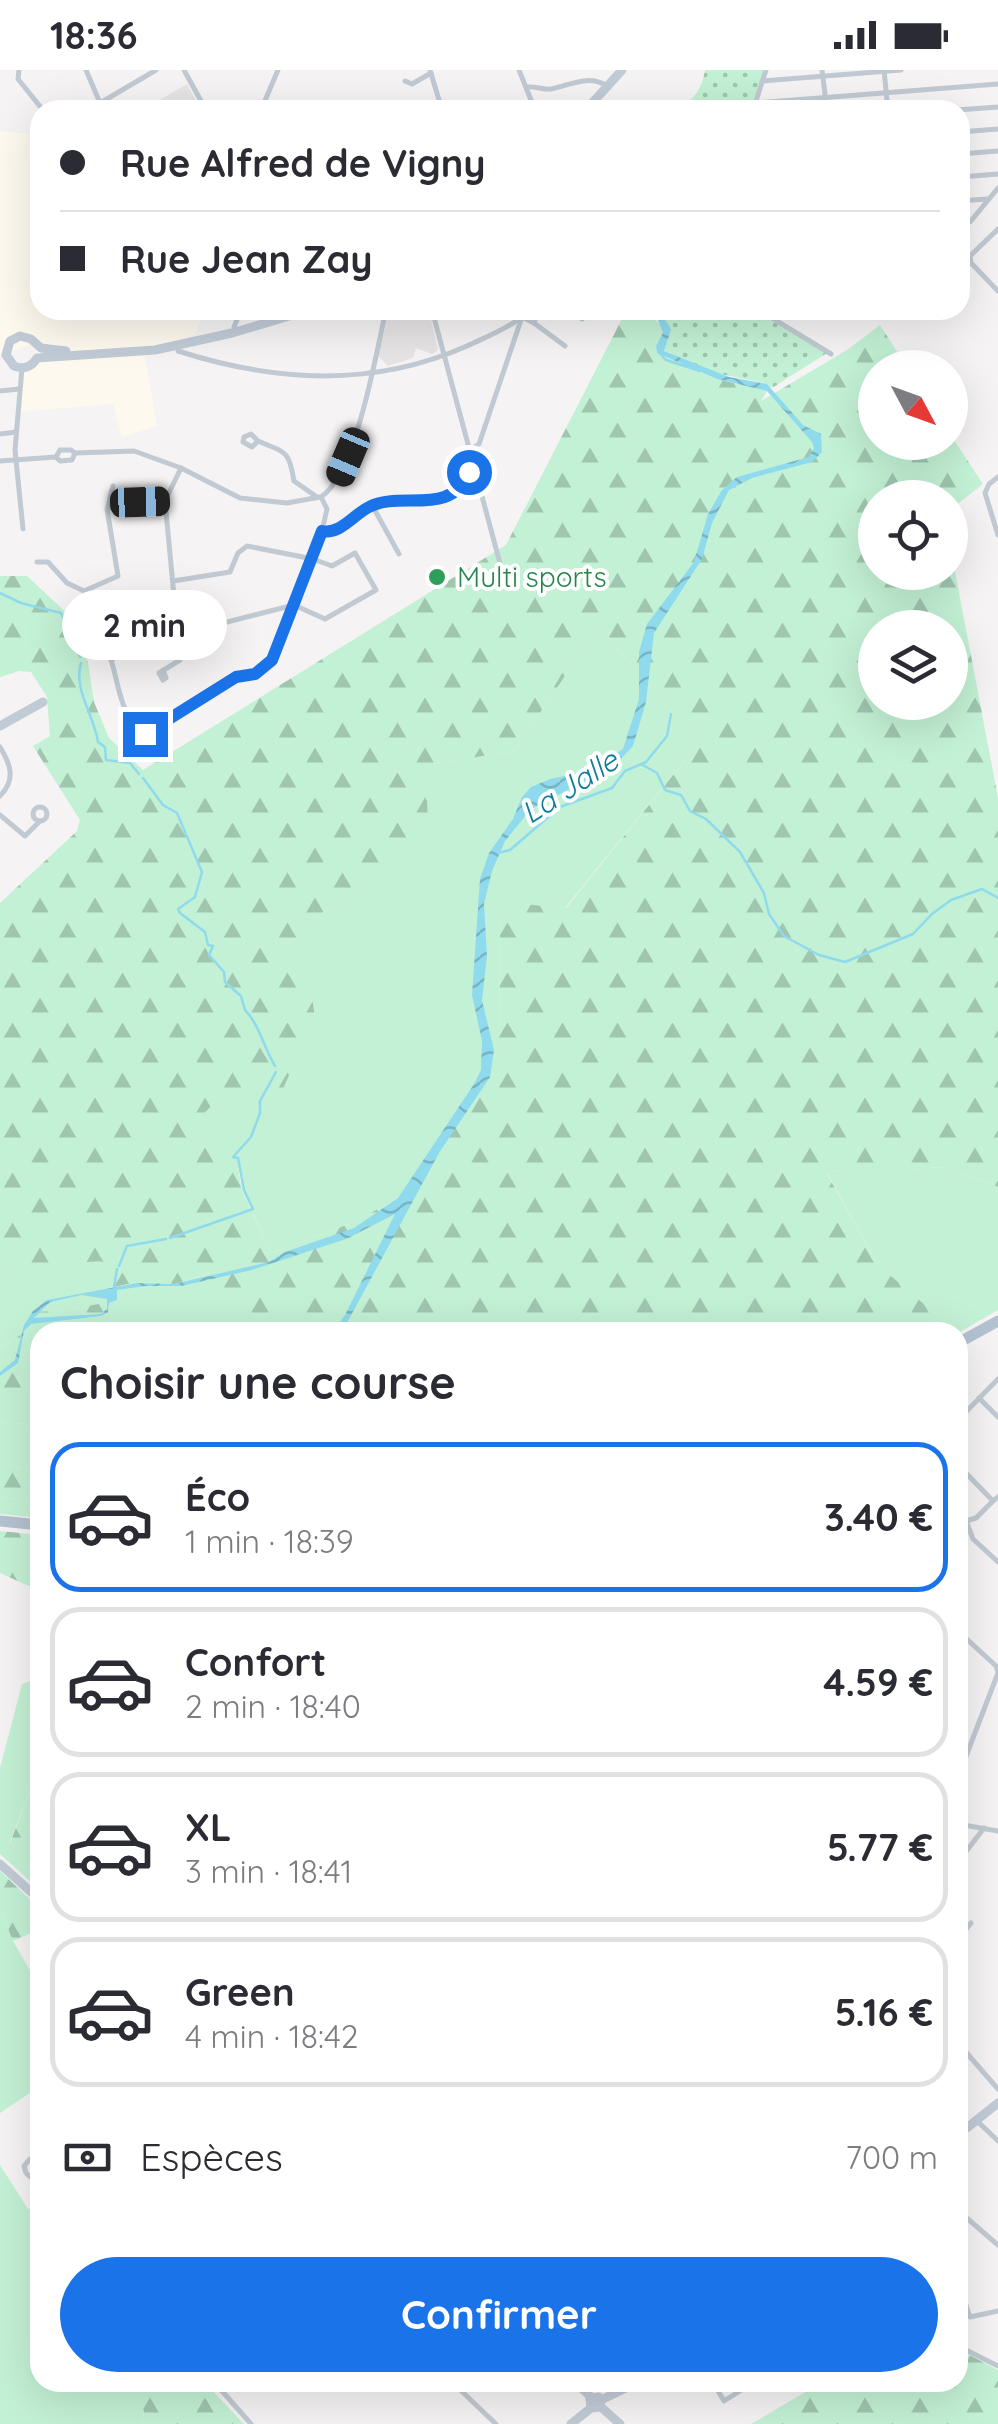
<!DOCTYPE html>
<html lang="fr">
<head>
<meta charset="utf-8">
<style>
	:root { --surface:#fff; --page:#f2f2f3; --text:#2b2b33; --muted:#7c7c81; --line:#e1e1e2; --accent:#1a73e8 }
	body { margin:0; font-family:Quicksand,sans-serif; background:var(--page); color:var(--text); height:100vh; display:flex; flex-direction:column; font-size:38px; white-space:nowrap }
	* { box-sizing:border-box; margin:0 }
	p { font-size:32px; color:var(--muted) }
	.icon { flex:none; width:55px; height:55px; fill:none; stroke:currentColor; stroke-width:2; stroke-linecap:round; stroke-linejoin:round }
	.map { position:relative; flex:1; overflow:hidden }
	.sheet { position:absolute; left:30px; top:1252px; width:938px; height:1070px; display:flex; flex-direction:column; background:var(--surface); border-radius:30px; box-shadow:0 10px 40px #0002 }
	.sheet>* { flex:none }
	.hud { position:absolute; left:30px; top:30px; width:940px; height:220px; border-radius:30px; box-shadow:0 10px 40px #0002; display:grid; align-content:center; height:220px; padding:0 30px; background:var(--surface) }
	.needle { width:65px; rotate:131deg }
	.controls { position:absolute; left:858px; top:280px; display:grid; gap:20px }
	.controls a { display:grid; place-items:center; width:110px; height:110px; border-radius:50%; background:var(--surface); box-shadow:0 10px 40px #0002; font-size:50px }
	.end { position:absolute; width:45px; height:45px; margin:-22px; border:12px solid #1a73e8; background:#fff; box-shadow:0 0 0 5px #fff }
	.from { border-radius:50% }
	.bubble { position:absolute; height:70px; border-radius:35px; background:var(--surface); box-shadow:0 10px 40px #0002; font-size:32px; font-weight:800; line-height:70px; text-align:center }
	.car { position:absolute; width:30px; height:60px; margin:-30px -15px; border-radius:12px; box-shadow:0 0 8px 2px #0007; background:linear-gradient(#222 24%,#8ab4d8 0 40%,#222 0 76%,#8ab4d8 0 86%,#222 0) }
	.hud b { display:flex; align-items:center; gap:35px; height:95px; font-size:38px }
	.hud b+b { border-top:2px solid var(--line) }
	.hud i { width:25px; height:25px; background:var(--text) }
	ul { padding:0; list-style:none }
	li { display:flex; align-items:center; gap:30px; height:150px; margin:0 20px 15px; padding:0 10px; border:5px solid var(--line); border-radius:30px }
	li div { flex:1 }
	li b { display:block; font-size:38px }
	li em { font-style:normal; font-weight:800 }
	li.active { border-color:var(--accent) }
	li>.icon { width:90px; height:90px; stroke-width:1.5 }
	h2 { padding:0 30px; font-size:45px; line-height:120px }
	.pay { display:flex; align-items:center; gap:25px; height:110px; padding:0 30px; font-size:38px }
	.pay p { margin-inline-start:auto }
	.button { display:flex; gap:20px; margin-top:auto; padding:20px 30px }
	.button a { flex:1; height:115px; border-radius:60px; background:var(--accent); color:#fff; font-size:40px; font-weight:800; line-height:115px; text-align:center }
	.status { display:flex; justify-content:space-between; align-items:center; height:70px; padding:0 50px; background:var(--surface); direction:ltr }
	.status svg { height:28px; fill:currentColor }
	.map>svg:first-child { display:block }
	.commercial { fill:#fdf9ef }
	.education { fill:#e6e4e5 }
	.grass { fill:#c3f1d5 }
	.forest { fill:url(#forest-firs); fill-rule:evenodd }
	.park { fill:url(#park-dots) }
	.water { fill:url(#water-waves); fill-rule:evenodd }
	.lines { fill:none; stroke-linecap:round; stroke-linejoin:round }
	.stream { stroke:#90daee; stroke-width:2.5 }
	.street { stroke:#c1cad2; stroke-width:5 }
	.secondary { stroke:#c1cbd6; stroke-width:9 }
	.primary { stroke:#b3c2d1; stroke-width:11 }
	.route { stroke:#1a73e8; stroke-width:12 }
	.leisure-dot { fill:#2e9e5b; stroke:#fff; stroke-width:4 }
	.labels { text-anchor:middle; stroke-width:8; stroke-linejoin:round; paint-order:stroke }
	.leisure-label { font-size:28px; fill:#27864d; stroke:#fff; text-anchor:start }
	.water-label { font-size:30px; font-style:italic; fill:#0c7c9b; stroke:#fff }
</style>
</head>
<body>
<div class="status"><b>18:36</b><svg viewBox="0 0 49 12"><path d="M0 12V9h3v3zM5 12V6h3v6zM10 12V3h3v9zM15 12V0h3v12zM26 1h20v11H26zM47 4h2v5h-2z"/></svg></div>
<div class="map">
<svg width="998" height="2354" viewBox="0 0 998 2354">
	<defs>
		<pattern id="forest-firs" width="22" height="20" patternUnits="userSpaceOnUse" patternTransform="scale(2.5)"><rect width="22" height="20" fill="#c3f1d5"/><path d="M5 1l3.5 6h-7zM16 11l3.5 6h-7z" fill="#a0c6b0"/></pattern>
		<pattern id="park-dots" width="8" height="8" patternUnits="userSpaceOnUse" patternTransform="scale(2.5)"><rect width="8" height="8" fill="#c3f1d5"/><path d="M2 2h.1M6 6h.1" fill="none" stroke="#a0c6b0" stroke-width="1.8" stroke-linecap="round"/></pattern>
		<pattern id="water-waves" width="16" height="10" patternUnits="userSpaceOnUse" patternTransform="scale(2.5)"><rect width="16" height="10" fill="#90daee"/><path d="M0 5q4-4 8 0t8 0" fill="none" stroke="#78b4c4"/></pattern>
	</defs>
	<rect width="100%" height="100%" fill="#f5f3f3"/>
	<path class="commercial" d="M 0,61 L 40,65 L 40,240 L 206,240 L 195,264 L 144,281 L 157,356 L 122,367 L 113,334 L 17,342 L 22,298 L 37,287 L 35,273 L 0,286 Z"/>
	<g class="education">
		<path d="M 187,14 L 201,40 L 161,40 L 158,31 Z"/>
		<path d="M 405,240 L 407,244 L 414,240 L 429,240 L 438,280 L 432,284 L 416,278 L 413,288 L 388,296 L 378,286 L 389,241 Z"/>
	</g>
	<g class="grass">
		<path d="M 599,556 L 698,674 L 565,838 L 500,833 L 499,979 L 407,1122 L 357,1151 L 271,1183 L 242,1120 L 241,1103 L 235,1090 L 197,1050 L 209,1035 L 315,947 L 300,855 L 364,819 L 425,695 L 514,681 Z"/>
		<path d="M 945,1097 L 998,1117 L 998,1240 L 958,1263 L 878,1195 L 827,1103 Z"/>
		<path d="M 92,1191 L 103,1192 L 108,1209 L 113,1209 L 115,1217 L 137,1212 L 175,1214 L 210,1203 L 231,1262 L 115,1262 L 109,1234 C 83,1235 59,1244 33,1241 L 19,1266 L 0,1279 L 0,1205 C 30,1197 61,1197 92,1191 Z"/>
		<path d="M 0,1352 L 40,1355 L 40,1403 L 0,1393 Z"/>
		<path d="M 0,1427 L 40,1431 L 40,1448 L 0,1444 Z"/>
		<path d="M 40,1608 L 40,1696 L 9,1774 L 0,1765 L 0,1698 L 22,1614 Z"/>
		<path d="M 0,1839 L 13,1871 L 40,1918 L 40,2016 L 0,2043 Z"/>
		<path d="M 0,2095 L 28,2139 L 40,2136 L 40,2312 L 136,2313 L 144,2343 L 142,2354 L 0,2354 Z"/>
	</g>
	<g class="forest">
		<path d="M 624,245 C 641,245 659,244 663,263 L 656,277 L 657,283 L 717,309 L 767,321 L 761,331 L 847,280 L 880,255 L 907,297 L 875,298 L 875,372 L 950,372 L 950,364 L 983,414 L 950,440 L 950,428 L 875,428 L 875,502 L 950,502 L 950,475 L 998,728 L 998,1117 L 945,1097 L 827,1104 L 878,1195 L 957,1262 L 231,1262 L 209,1203 L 175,1214 L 137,1212 L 114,1217 L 113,1210 L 108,1210 L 103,1192 C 87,1190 72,1196 56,1198 C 36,1200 19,1200 0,1205 L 0,833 L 77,761 L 80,750 L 33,676 L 50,666 L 47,627 L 31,602 L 19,601 L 0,607 L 0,506 L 27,506 L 71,547 L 88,593 L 94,632 L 109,668 L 143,700 L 506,475 ZM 599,556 L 698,674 L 566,838 L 500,832 L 499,979 L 407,1122 L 357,1151 L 271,1183 L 242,1121 L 236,1085 L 197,1050 L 230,1018 L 278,1030 L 315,947 L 301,855 L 364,819 L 428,759 L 426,695 L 514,681 ZM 875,558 L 950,558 L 950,632 L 875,632 Z"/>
		<path d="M 109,1233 L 115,1262 L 40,1262 L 40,1355 L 0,1352 L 0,1279 L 19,1266 L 33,1241 C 59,1244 83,1235 109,1233 Z"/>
		<path d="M 0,1393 L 40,1403 L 40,1431 L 0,1427 Z"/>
		<path d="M 0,1461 L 40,1465 L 40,1521 L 0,1503 Z"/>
		<path d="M 40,1696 L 40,1806 L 33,1814 L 0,1784 L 0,1765 L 10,1773 Z"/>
		<path d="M 0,1801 L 40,1839 L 40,1859 L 13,1871 L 0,1839 Z"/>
		<path d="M 958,2279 L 998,2300 L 998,2354 L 751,2354 L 809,2320 L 806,2313 L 958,2312 Z"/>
		<path d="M 135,2313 L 205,2313 L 244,2354 L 142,2354 L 144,2342 Z"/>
	</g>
	<g class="park">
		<path d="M 705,0 L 764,0 L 750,40 L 672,40 C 692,35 702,19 705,0 Z"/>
		<path d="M 632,240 L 754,240 L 827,283 L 772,318 L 764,313 L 716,303 L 664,281 L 671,260 L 655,243 Z"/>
	</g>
	<path class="water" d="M 612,240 C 632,240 663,236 671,260 L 664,281 L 729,307 L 767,314 L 803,355 L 821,364 L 822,382 L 812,392 L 752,408 L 729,420 L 712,453 L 702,489 L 654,563 L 646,632 L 633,676 L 613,697 L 531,739 L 505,771 L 492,801 L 484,834 L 487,886 L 482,930 L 494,980 L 490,1007 L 439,1083 L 342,1262 L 333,1262 L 345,1245 L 395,1144 L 346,1169 L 252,1200 L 181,1216 L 145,1216 L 117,1220 L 117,1230 L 109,1233 L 108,1242 L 101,1246 L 31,1254 L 24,1261 L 18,1293 L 0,1306 L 0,1302 L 15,1290 L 24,1255 L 33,1241 L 47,1230 L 137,1213 L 174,1214 L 269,1192 L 285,1182 L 354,1158 L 398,1128 L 474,1014 L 481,1000 L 482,971 L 472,925 L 480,809 L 489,783 L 513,749 L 522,727 L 531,717 L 550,709 L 588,701 L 623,679 L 639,629 L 639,582 L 647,554 L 694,492 L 708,444 L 722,420 L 737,407 L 809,387 L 814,378 L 812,372 L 767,321 L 717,309 L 657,283 L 656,276 L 663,263 L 658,250 ZM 82,1225 L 107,1229 L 107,1239 L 101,1244 L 34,1248 L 50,1232 Z"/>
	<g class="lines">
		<g class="stream">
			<path d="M 659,282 L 666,290 L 700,301"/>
			<path d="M 0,523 L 21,533 L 61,543 L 80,587"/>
			<path d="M 81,593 C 73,619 94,645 98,672 L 105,677 L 106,690 L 130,693 L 139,704"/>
			<path d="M 641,694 L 657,703 L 665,720 L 681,725 L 690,741 L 706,749 L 740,782 L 764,823 L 769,844 L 784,866 L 819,885 L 845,892 L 913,864 L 932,844 L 951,830 L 982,819 L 998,828"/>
			<path d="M 143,708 L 163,735 L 177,743 L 202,802 L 195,827 L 178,839 L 180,843 L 205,862 L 208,875 L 213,876 L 209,885 L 224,902 L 225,912 L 241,926 L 245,940 C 259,954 264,978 275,996"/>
			<path d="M 498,783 L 510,780 L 560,737 L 612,718 L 625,701 L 646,692 L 667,666 L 671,644"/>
			<path d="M 170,1168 L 253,1139 L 244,1120 L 238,1088 L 233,1087 L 251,1067 L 260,1043 L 260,1031 L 276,1002"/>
			<path d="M 119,1196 L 127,1176 L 166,1169"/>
			<path d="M 114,1217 L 117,1199"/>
		</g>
		<g class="street">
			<path d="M 19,0 L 18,9 L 43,40"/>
			<path d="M 86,0 L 103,40"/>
			<path d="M 184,0 L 206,40"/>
			<path d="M 430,0 L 442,40"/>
			<path d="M 519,0 L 535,40"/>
			<path d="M 822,0 L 827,40"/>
			<path d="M 884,0 L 888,40"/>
			<path d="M 405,11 L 412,14 L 431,3"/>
			<path d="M 762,11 L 901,0"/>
			<path d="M 527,17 C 536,16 542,20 551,19 C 570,15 589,4 607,16"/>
			<path d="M 100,33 L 156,0"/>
			<path d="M 755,33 L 998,14"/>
			<path d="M 261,40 L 278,0"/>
			<path d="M 753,40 L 766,0"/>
			<path d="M 957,40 L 998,37"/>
			<path d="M 960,62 L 998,59"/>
			<path d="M 960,84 L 998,81"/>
			<path d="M 960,107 L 998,104"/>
			<path d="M 960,131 L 987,129"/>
			<path d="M 960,153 L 970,152 L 998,118"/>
			<path d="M 998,159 L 970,186 L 971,193 L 998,221"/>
			<path d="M 432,240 L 505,512"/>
			<path d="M 581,240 L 582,249"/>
			<path d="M 759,240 L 831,284"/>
			<path d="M 534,253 L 565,276"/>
			<path d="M 234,257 L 241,240"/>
			<path d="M 178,276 L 178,281 C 275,312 372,318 467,276 C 486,267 505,260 522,247 L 511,240"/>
			<path d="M 22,298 L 15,380 L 23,459"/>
			<path d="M 0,321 L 19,319"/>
			<path d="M 0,364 L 16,362"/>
			<path d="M 258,371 L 251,364 L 244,367 L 243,372 L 252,377 L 258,371 C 286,383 289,380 294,411 L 317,427"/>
			<path d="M 471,379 L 479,374 L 522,247 L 534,253 L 538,240"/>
			<path d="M 75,383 L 134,381 L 181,398 L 240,428 L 287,433 L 320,427"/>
			<path d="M 0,391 L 56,387 L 60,391 L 72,390 L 75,383 L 71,380 L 60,380 L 56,387"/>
			<path d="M 998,407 L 989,414 L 985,423 L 998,465"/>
			<path d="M 165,431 L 115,433 L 107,439 L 118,506 L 84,521 C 88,544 103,565 110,587 C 120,615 118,644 145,663 L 236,607 L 255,604 L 272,591 L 322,461 L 327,439 L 321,427 C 356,404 376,283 386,240"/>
			<path d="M 372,435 L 399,484"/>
			<path d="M 108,436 L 113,416"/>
			<path d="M 322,461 C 343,465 357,440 376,434 C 399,427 424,435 448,425 C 461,419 464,405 475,398"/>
			<path d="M 37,492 L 48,492 L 67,513 L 84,521"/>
			<path d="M 173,511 L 230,502 L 238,483 L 247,476 L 313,489 L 332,496 L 355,483 L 376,520 L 325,549 L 294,535"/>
			<path d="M 111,589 L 154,576 L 180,564 L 294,535"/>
			<path d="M 163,600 L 166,608 L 163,610 L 159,603 L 180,590 L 165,431 L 181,398"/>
			<path d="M 0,677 C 11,695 16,710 0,726"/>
			<circle cx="40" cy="744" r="7"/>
			<path d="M 0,745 L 25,766 L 40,751"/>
			<path d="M 979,1328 L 998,1347"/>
			<path d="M 958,1350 L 998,1309"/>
			<path d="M 958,1394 L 964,1401 L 958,1407"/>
			<path d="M 964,1401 L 993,1431 L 998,1427"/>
			<path d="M 958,1430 L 973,1469 L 998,1492"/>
			<path d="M 966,1451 L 976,1448 L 993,1431"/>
			<path d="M 958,1561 L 996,1596 L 998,1602"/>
			<path d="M 958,1707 L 998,1603"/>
			<path d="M 958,1754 L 998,1761"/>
			<path d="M 958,1792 L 984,1758"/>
			<path d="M 958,1868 L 971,1853"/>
			<path d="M 958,1973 L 998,2019"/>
			<path d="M 976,2050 L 998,2071"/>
			<path d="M 40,2088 L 30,2089 L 24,2096 L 26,2103 L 40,2116"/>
			<path d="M 958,2147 L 961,2143 L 998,2175"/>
			<path d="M 958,2211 L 970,2247 L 998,2241"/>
			<path d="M 958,2276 L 998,2296"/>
			<path d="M 214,2312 L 251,2354"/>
			<path d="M 452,2312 L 496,2354"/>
			<path d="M 713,2312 L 724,2331 L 754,2312"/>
			<path d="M 393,2317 L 397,2312"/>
		</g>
		<g class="secondary">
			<path d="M 586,40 L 622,0"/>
			<path d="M 6,285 L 14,296 C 23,300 32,297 37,288 L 155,280 L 232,263 L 309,240"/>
			<path d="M 6,285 L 10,271 L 20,266 L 31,269 L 41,278 L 66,281"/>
			<path d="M 0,656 L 43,632"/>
			<path d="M 0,1794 L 40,1830"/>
			<path d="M 958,2065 L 998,2033"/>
			<path d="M 575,2312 L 591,2327"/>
			<path d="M 601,2330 L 638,2312"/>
			<path d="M 601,2337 L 591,2338 L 590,2329 L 599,2327 L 601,2337 L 620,2354"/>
			<path d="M 571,2354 L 591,2338"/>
		</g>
		<g class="primary">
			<path d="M 958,1273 L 998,1251"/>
			<path d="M 0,1451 L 40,1455"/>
		</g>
	</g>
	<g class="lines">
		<path class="route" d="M 145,664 L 236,607 L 255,604 L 272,590 L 322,461 C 340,465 353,445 369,437 C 401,420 451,448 469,402"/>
	</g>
	<circle class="leisure-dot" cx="437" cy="507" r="10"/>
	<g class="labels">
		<g class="leisure-label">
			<text x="457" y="517">Multi sports</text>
		</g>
		<g class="water-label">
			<text transform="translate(570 717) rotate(-33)" y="10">La Jalle</text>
		</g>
	</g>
</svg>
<div class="controls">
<a><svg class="needle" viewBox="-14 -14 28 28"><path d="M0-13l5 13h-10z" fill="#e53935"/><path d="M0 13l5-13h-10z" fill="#7c7c81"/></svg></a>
<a><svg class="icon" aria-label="locate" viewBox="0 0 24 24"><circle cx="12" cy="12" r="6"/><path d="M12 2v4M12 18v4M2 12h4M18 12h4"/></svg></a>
<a><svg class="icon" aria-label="layers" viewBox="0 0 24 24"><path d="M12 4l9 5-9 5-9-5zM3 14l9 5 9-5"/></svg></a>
</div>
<i class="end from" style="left:469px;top:402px"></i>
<i class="end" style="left:145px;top:664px"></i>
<div class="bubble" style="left:62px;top:520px;width:165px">2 min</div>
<i class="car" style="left:348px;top:387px;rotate:203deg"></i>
<i class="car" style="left:140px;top:432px;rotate:88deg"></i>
<div class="hud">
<b><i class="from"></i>Rue Alfred de Vigny</b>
<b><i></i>Rue Jean Zay</b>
</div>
<section class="sheet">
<h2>Choisir une course</h2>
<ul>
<li class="active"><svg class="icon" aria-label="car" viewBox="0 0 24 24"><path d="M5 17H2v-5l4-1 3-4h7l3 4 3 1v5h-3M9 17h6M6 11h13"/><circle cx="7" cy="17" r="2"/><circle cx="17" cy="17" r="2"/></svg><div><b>Éco</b><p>1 min · 18:39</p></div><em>3.40 €</em></li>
<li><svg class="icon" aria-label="car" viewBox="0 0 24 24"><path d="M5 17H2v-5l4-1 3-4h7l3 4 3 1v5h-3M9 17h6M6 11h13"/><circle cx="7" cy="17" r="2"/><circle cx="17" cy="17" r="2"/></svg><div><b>Confort</b><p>2 min · 18:40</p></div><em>4.59 €</em></li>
<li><svg class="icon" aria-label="car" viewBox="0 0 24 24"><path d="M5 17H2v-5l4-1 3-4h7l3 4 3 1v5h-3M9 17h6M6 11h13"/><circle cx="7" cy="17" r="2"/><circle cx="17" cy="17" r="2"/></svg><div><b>XL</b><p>3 min · 18:41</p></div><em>5.77 €</em></li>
<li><svg class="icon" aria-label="car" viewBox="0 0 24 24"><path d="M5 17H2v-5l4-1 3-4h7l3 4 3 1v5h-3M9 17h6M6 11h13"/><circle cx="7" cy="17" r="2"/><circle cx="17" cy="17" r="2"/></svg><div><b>Green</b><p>4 min · 18:42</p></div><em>5.16 €</em></li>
</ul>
<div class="pay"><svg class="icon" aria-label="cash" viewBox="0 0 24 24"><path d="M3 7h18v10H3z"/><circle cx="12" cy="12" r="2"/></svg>Espèces<p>700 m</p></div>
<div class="button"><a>Confirmer</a></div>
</section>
</div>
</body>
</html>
